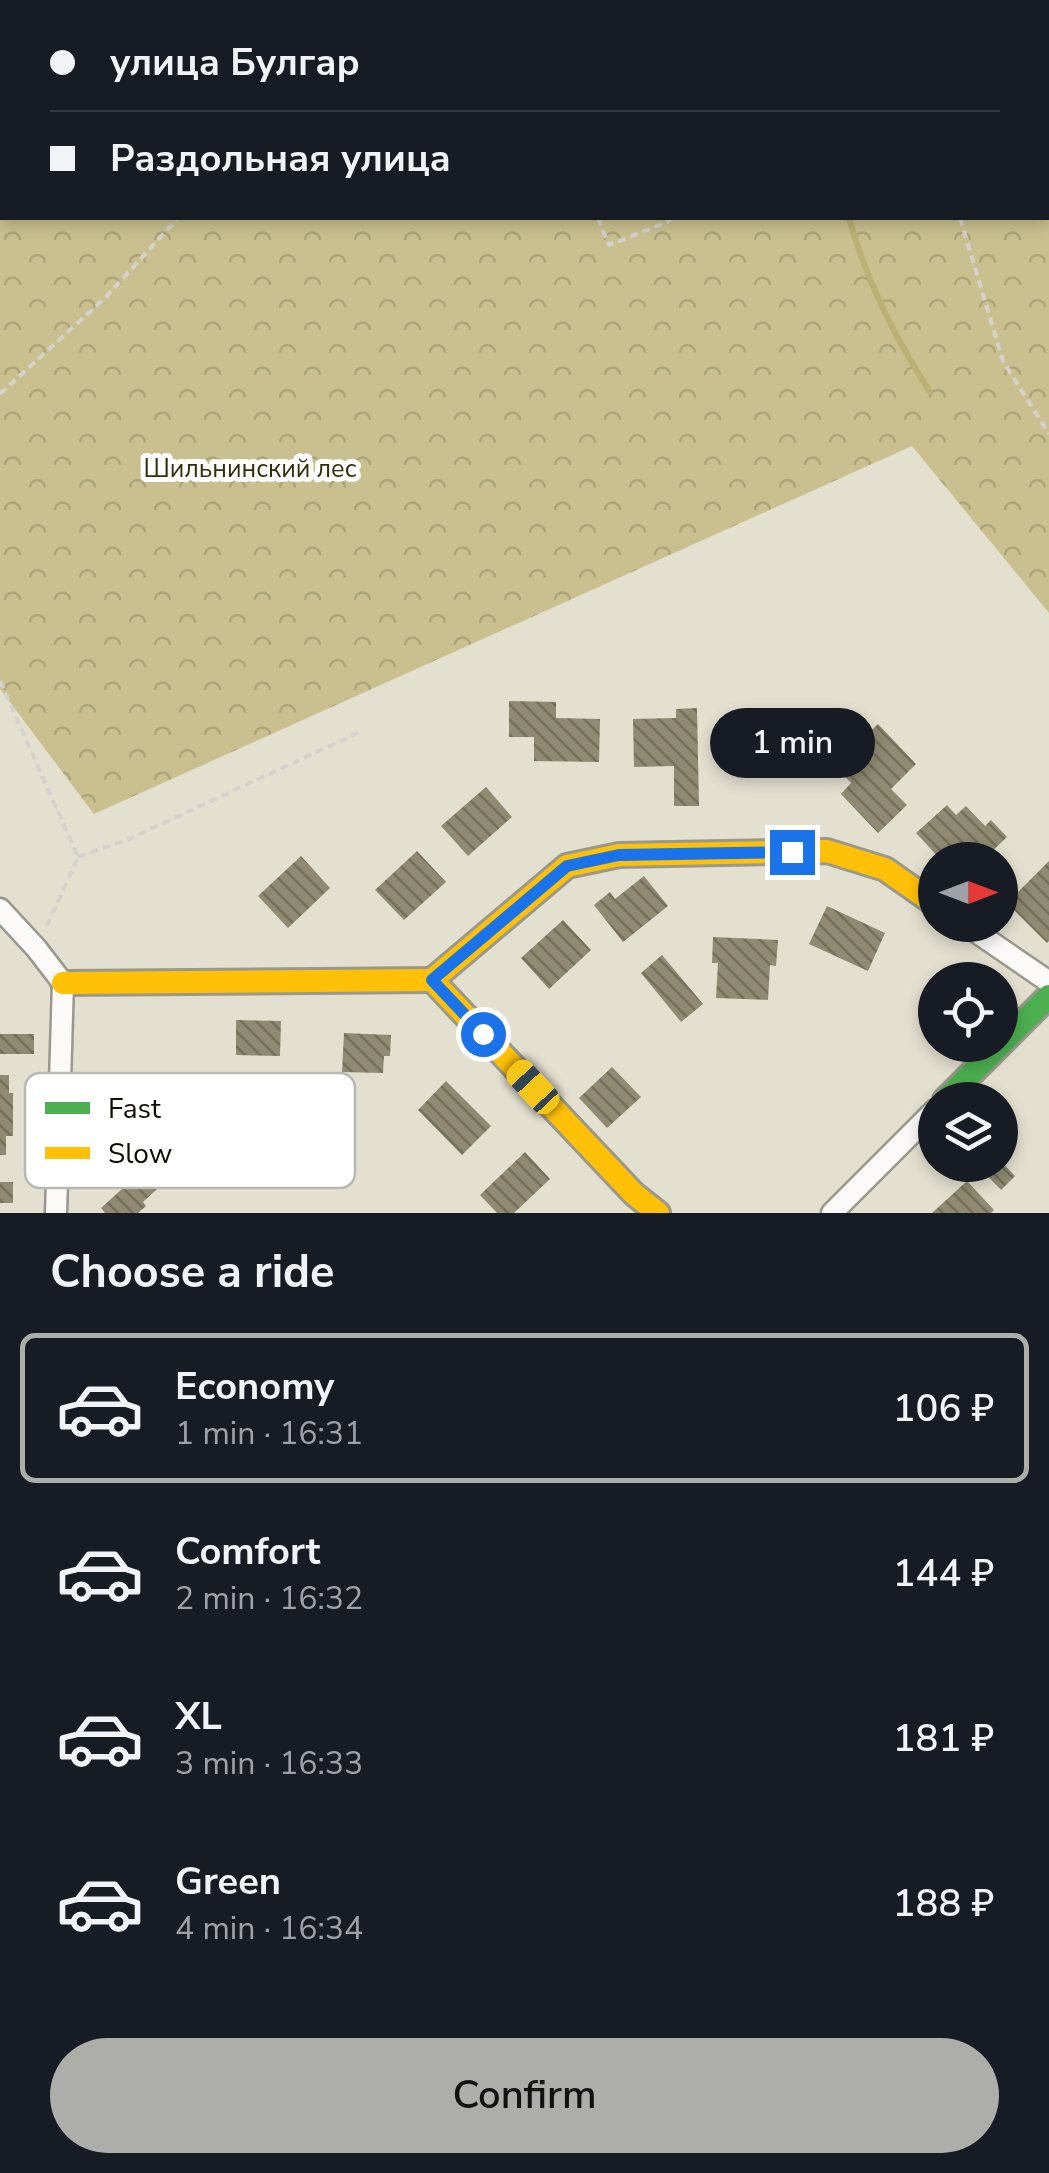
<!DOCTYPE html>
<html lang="en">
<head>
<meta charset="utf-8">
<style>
	:root { --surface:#171b24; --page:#242831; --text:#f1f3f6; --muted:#9ea1a6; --line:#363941; --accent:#adadaa }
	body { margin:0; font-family:"Nunito Sans",sans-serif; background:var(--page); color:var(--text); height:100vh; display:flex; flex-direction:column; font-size:38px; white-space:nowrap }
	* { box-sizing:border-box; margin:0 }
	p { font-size:32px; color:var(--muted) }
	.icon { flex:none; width:55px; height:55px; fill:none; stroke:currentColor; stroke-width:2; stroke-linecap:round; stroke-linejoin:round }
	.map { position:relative; height:1213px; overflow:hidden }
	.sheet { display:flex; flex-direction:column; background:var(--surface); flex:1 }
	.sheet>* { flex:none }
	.hud { position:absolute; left:0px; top:0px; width:1050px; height:220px; box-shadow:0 5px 15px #0003; display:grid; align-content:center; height:220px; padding:0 50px; background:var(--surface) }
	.needle { width:65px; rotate:90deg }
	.controls { position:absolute; left:918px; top:842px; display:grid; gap:20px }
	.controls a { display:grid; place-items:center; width:100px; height:100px; border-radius:50%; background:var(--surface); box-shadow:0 5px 15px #0003; font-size:50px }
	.end { position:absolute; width:45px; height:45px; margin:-22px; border:12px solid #1a73e8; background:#fff; box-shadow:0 0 0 5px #fff }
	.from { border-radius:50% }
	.bubble { position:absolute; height:70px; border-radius:35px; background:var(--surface); box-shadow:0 5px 15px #0003; font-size:32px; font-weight:600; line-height:70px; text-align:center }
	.car { position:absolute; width:30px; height:60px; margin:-30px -15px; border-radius:12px; box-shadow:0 0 8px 2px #0007; background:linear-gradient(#f5c518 24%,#345 0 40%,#f5c518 0 76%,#345 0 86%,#f5c518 0) }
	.hud b { display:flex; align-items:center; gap:35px; height:95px; font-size:38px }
	.hud b+b { border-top:2px solid var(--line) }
	.hud i { width:25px; height:25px; background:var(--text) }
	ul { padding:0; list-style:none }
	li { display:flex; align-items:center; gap:30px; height:150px; margin:0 20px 15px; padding:0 30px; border:5px solid transparent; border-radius:15px }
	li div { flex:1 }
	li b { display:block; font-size:38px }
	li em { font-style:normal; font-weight:600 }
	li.current { border-color:var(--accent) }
	li>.icon { width:90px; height:90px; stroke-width:1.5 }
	h2 { padding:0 50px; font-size:45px; line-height:120px }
	.primary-button { display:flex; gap:20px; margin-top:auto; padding:20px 50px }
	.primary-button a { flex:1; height:115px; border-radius:60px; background:var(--accent); color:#111; font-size:40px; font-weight:600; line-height:115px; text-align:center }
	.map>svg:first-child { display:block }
	.forest { fill:url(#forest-crowns); fill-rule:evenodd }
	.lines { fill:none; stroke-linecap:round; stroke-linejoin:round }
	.stream { stroke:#bcb075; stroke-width:6 }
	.building { fill:url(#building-back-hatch) }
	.street-casing { stroke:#9a988c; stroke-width:25 }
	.fast-casing { stroke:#9a988c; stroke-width:28 }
	.slow-casing { stroke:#9a988c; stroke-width:28 }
	.path { stroke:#d4d2cd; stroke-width:4; stroke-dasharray:8 5; stroke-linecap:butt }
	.street { stroke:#fbfaf8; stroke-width:20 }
	.fast { stroke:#4caf50; stroke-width:22 }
	.slow { stroke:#ffc107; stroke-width:22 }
	.route { stroke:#1a73e8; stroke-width:12 }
	.labels { text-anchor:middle; stroke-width:10; stroke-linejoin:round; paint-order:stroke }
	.park-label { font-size:25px; fill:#322c08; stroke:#fff }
	.key { fill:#fff; stroke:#b7b7b4; stroke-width:2.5 }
	.key-label { font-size:28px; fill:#0f0e05 }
</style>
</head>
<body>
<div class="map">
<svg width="1049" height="1213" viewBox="0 0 1049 1213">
	<defs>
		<pattern id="forest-crowns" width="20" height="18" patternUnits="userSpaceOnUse" patternTransform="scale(2.5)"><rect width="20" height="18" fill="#cac08f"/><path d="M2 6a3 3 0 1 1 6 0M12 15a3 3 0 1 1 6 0" fill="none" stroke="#aca47a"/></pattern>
		<pattern id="building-back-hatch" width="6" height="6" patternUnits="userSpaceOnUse" patternTransform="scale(2.5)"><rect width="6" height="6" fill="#8f8a71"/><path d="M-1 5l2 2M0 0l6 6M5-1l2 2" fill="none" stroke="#736f5b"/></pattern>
	</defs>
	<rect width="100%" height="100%" fill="#e3e0d0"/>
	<path class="forest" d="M 0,0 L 1049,0 L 1049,613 L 912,446 L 94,814 L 0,689 ZM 2,2 L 1048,2 L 1048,218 L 2,218 Z"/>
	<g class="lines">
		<g class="stream">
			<path d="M 821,0 L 821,2"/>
			<path d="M 849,218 C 866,279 895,338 930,392"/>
		</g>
	</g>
	<g class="building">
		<path d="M 509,701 L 556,702 L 556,718 L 600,719 L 599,762 L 534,761 L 534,737 L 509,737 Z"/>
		<path d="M 697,708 L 699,806 L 674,806 L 674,766 L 634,767 L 633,719 L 676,718 L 676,709 Z"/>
		<path d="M 732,723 L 799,724 L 799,766 L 732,766 Z"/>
		<path d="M 878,724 L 916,764 L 891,789 L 907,805 L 878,833 L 841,794 L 851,783 L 835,766 Z"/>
		<path d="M 486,787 L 512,817 L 468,856 L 441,826 Z"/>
		<path d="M 947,805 L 956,815 L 966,806 L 985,826 L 991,820 L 1007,837 L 983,860 L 941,860 L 916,833 Z"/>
		<path d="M 417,851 L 446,882 L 404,920 L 375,890 Z"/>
		<path d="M 301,856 L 330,888 L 288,928 L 258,896 Z"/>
		<path d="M 1049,861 L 1049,941 L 1047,943 L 1007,903 Z"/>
		<path d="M 644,876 L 668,906 L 623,942 L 594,905 L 610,892 L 615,899 Z"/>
		<path d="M 827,906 L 885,933 L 868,971 L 809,944 Z"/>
		<path d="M 563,920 L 591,950 L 549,989 L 521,958 Z"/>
		<path d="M 713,937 L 778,940 L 776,966 L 770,965 L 768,1000 L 716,998 L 718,963 L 712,963 Z"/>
		<path d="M 662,955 L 703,1004 L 681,1022 L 641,973 Z"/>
		<path d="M 236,1020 L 281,1021 L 280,1056 L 236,1055 Z"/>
		<path d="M 344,1033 L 391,1035 L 390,1056 L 384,1056 L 383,1073 L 342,1072 Z"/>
		<rect x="0" y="1034" width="34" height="20"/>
		<path d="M 612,1067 L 641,1097 L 607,1128 L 579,1098 Z"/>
		<path d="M 0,1075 L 9,1075 L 9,1093 L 13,1093 L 13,1136 L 6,1136 L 6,1155 L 0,1155 Z"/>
		<path d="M 446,1081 L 491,1126 L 462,1155 L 418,1110 Z"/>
		<path d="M 139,1148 L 168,1179 L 143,1202 L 146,1206 L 138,1213 L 105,1213 L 101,1208 L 123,1188 L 111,1175 Z"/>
		<path d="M 525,1152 L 550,1179 L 514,1213 L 497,1213 L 480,1195 Z"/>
		<path d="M 1000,1160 L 1015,1176 L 1001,1190 L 977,1165 L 1000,1165 Z"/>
		<path d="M 967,1181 L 994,1210 L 991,1213 L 932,1213 Z"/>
		<rect x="0" y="1182" width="13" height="21"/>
	</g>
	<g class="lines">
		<g class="street-casing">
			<g id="street">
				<path d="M 0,909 L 36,948 L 63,983 L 56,1213"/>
				<path d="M 966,925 L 1049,982"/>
				<path d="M 832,1213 L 935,1110"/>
			</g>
		</g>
		<g class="fast-casing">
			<path id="fast" d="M 945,1100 L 1049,996"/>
		</g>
		<g class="slow-casing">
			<g id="slow">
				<path d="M 432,980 L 567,866 L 619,855 L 827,851 L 885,869 L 935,904"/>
				<path d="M 432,980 L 634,1194 L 658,1213"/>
				<path d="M 63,983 L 432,980"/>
			</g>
		</g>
		<g class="path">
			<path d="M 895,0 L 895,2"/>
			<path d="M 844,2 L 846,0"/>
			<path d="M 598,218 L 609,245 L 667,222 L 671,218"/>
			<path d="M 960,218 L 1003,361 L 1049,434"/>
			<path d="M 0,394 L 106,297 L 178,218"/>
			<path d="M 0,681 L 78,857 L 45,930"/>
			<path d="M 78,857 L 131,838 L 362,731"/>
		</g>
		<use href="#street" class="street"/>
		<use href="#fast" class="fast"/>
		<use href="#slow" class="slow"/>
	</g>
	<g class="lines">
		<path class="route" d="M 483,1034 L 432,980 L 567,866 L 619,855 L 792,852"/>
	</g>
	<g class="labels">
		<g class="park-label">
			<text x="250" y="477">Шильнинский лес</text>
		</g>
	</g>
	<rect x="25" y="1073" width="330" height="115" rx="15" class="key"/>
	<rect x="45" y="1102" width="45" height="12" fill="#4caf50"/>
	<rect x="45" y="1147" width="45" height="12" fill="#ffc107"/>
	<g class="key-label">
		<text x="108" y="1118">Fast</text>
		<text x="108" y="1163">Slow</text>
	</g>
</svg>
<div class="controls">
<a><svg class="needle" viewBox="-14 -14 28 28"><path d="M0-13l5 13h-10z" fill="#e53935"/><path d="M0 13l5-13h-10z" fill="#9ea1a6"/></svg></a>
<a><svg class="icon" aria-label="locate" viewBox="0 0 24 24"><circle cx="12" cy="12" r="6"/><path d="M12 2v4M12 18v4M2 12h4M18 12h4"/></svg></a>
<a><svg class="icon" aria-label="layers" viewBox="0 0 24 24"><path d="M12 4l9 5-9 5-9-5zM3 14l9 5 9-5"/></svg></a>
</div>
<i class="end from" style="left:483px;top:1034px"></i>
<i class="end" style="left:792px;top:852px"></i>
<div class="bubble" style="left:710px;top:708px;width:165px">1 min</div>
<i class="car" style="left:533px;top:1087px;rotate:317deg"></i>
<div class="hud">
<b><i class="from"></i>улица Булгар</b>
<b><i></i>Раздольная улица</b>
</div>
</div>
<section class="sheet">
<h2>Choose a ride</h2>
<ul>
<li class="current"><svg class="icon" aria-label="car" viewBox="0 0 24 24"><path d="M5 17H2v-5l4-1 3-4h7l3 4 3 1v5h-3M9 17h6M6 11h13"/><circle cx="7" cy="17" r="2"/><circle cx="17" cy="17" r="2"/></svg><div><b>Economy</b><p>1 min · 16:31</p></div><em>106 ₽</em></li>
<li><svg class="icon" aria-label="car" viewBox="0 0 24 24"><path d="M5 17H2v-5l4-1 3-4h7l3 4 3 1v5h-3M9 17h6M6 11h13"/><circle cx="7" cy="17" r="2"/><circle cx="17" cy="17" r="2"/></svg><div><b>Comfort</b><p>2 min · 16:32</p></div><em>144 ₽</em></li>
<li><svg class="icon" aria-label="car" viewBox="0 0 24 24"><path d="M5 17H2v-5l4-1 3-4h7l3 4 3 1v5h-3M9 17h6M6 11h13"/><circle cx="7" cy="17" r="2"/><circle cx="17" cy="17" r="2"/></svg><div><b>XL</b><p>3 min · 16:33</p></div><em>181 ₽</em></li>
<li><svg class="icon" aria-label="car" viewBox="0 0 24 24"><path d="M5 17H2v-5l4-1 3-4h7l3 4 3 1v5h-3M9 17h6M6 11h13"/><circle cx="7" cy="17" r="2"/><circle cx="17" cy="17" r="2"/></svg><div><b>Green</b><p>4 min · 16:34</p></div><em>188 ₽</em></li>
</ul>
<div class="primary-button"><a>Confirm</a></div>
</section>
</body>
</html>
